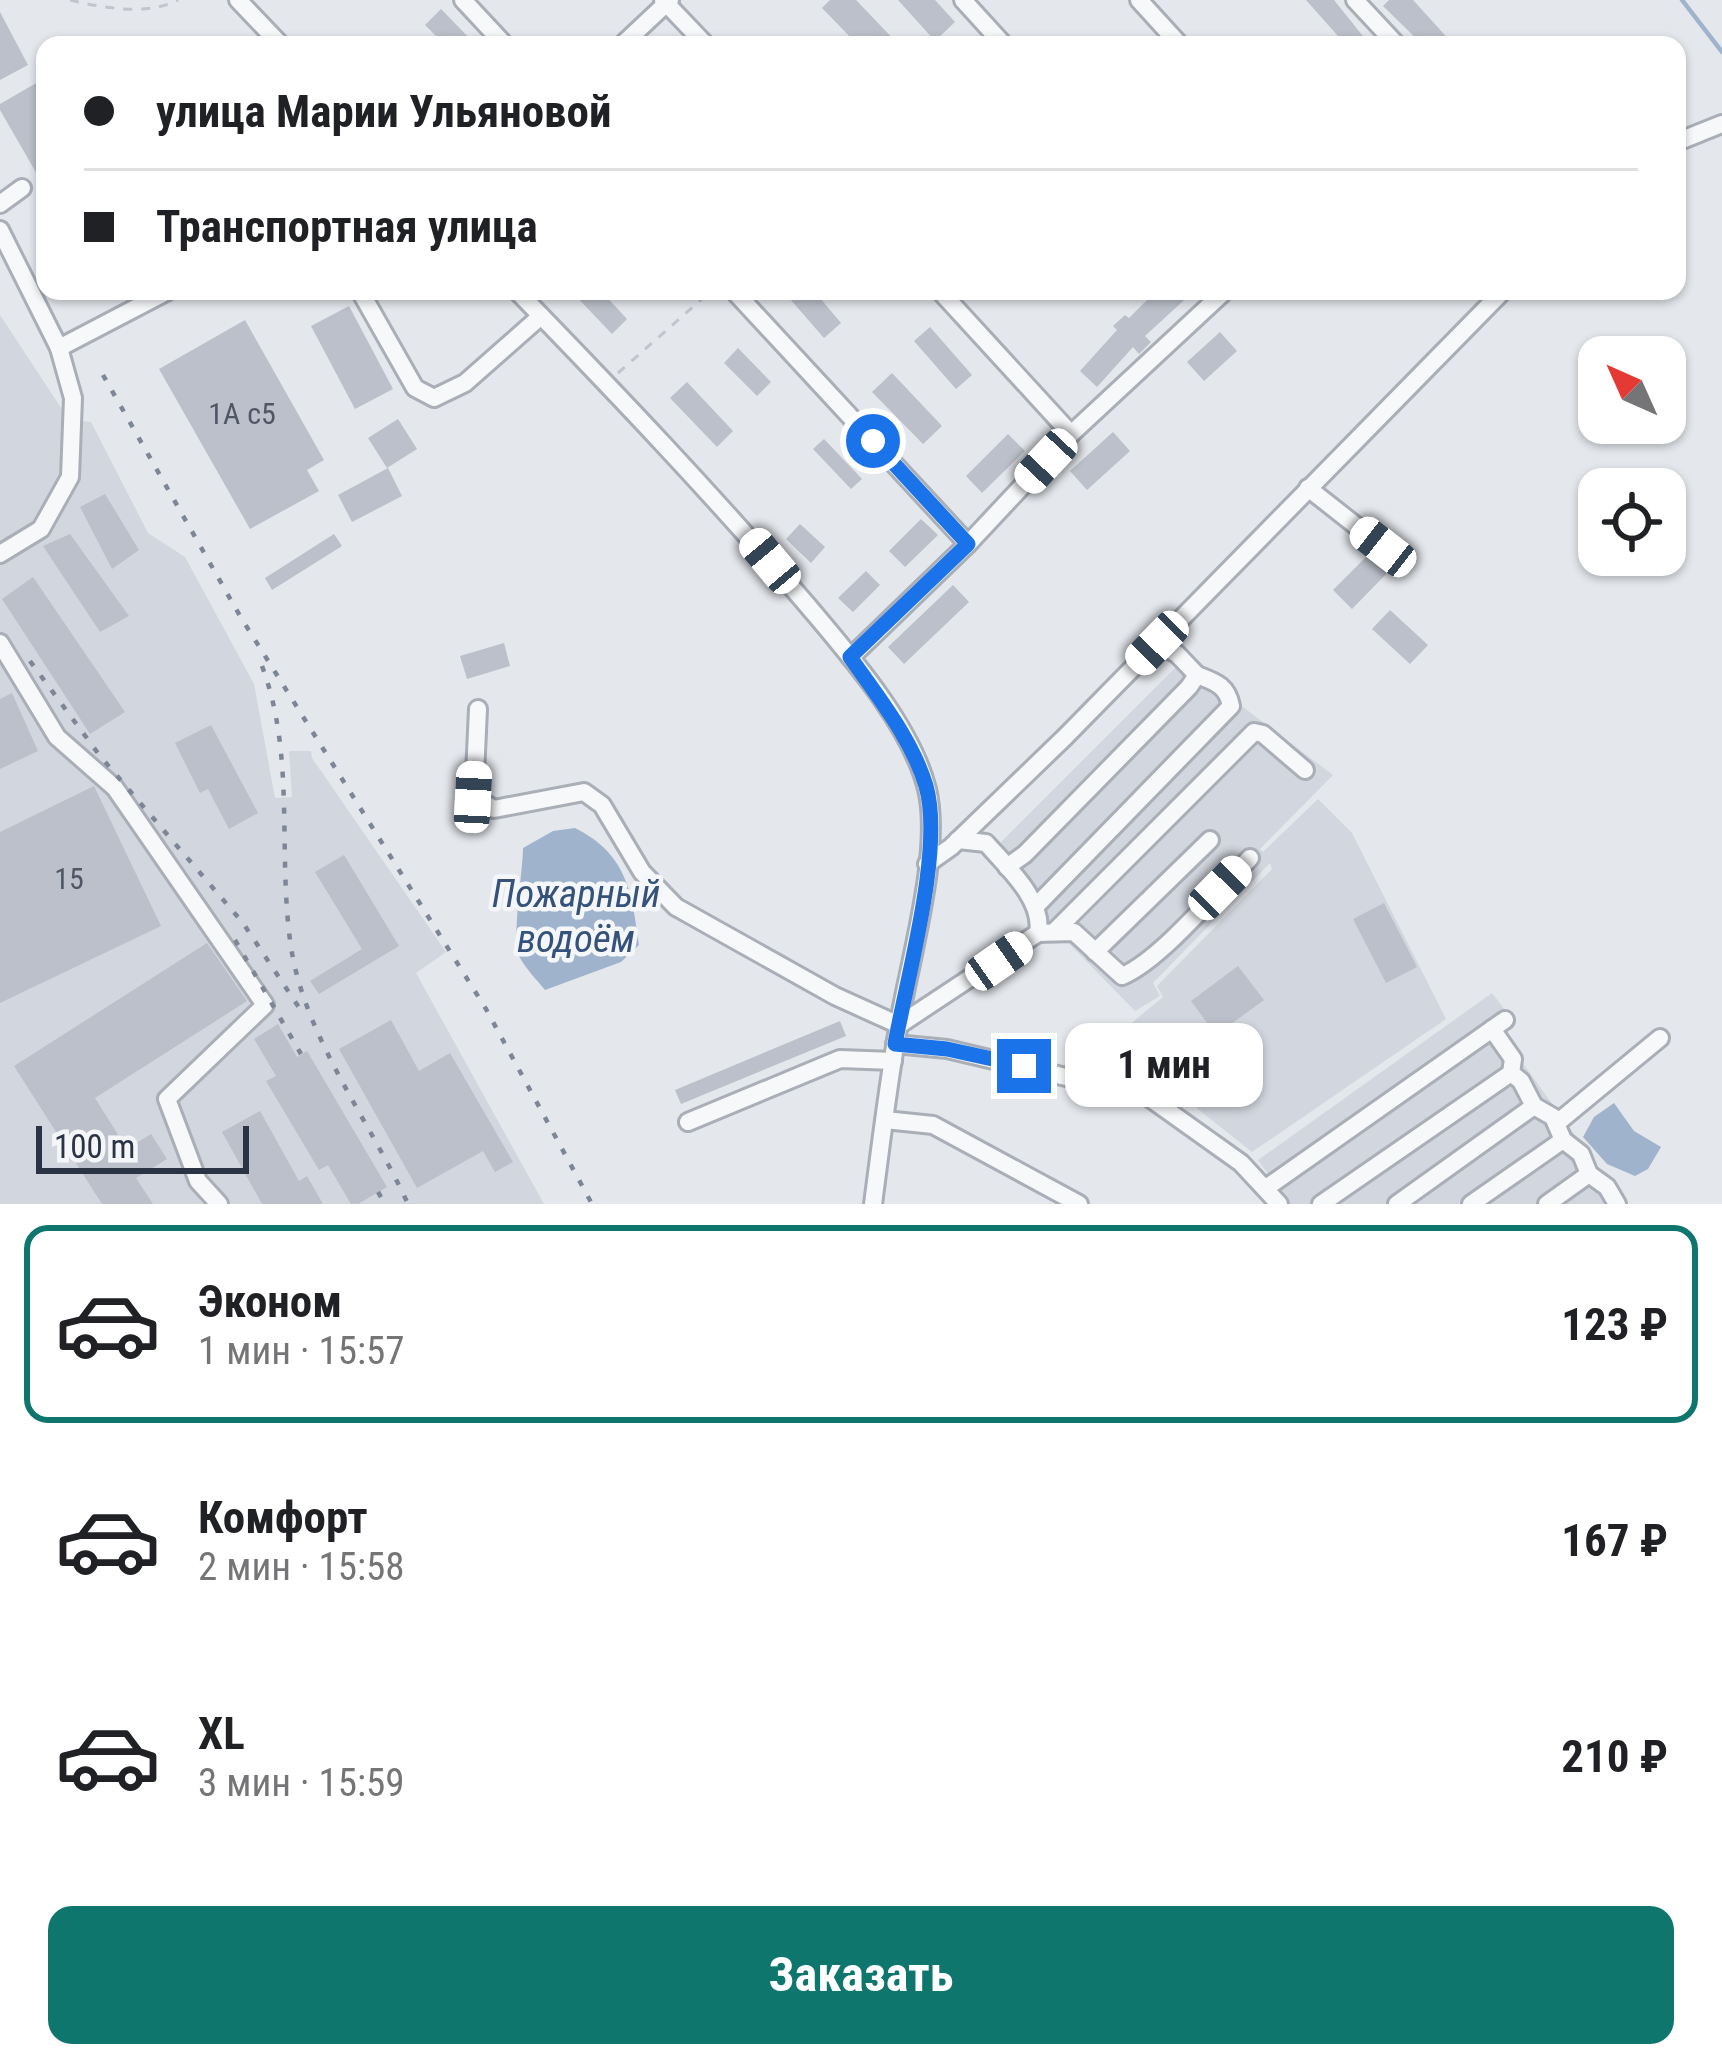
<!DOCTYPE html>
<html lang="ru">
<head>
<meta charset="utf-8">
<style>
	:root { --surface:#fff; --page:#f2f2f2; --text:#202124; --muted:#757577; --line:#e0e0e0; --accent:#0f766e }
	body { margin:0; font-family:"Roboto Condensed",sans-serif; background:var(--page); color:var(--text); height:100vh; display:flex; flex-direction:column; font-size:45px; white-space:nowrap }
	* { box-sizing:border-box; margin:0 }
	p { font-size:39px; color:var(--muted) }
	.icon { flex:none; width:66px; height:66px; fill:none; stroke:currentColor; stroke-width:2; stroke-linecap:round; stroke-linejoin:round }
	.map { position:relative; height:1204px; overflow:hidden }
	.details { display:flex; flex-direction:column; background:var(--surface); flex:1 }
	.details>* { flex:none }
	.guide { position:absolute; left:36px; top:36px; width:1650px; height:264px; border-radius:24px; box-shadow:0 3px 9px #0004; display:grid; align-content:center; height:264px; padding:0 48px; background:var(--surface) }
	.needle { width:78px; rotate:315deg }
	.fabs { position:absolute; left:1578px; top:336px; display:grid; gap:24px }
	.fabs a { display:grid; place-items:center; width:108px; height:108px; border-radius:24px; background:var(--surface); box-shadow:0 3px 9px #0004; font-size:60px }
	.scale { position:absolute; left:36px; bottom:30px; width:213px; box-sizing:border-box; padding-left:12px; border:6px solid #2b3445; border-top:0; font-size:33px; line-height:42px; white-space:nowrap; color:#2b3445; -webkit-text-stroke:9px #f4f6f9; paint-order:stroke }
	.end { position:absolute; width:54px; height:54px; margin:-27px; border:15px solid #1a73e8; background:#fff; box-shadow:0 0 0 6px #fff }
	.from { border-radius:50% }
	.bubble { position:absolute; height:84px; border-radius:24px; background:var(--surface); box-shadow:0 3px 9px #0004; font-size:39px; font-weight:700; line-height:84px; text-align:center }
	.car { position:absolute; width:36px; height:72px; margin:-36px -18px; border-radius:15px; box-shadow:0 0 9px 3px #0007; background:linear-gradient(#fff 24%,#345 0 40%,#fff 0 76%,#345 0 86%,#fff 0) }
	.guide b { display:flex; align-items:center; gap:42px; height:114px; font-size:45px }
	.guide b+b { border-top:3px solid var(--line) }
	.guide i { width:30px; height:30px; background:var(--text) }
	ul { padding:21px 0 0; list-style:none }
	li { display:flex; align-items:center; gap:36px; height:198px; margin:0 24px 18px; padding:0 24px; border:6px solid transparent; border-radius:24px }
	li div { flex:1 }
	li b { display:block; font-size:45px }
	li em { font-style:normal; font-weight:700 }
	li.selected { border-color:var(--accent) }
	li>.icon { width:108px; height:108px; stroke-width:1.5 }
	.button { display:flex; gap:24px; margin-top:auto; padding:24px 48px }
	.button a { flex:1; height:138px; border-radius:24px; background:var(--accent); color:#fff; font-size:48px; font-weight:700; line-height:138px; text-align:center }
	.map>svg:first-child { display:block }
	.built { fill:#d2d6de }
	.water { fill:#9fb4cc }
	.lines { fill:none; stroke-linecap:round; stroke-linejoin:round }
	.stream { stroke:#9fb4cc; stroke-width:4.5 }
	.building { fill:#bbc0ca }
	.minor-casing { stroke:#a9aeb7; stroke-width:22 }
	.path { stroke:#c2c5cb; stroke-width:3; stroke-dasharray:9 9; stroke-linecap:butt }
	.minor { stroke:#f7f8fa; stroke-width:16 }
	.rail { stroke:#7d8696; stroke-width:4.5; stroke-dasharray:6 12; stroke-linecap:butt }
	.route { stroke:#1a73e8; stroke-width:15 }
	.labels { text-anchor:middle; stroke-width:9; stroke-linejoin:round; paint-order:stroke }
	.number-label { font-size:30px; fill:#4f5766 }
	.water-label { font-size:39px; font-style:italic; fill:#34527a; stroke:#f4f6f9 }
</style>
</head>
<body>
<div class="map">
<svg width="1722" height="1204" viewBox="0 0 1722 1204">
	<rect width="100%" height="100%" fill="#e4e7ec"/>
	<g class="built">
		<path d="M 0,315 L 69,420 L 91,422 L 148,533 L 185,557 L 254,684 L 275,798 L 292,797 L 289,751 L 311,751 L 312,758 L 446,952 L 416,973 L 544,1204 L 0,1204 Z"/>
		<path d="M 1182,661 L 1333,775 L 1260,849 L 1263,852 L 1318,799 L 1352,833 L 1446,1019 L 1252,1152 L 1111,1040 L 1163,997 L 1157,986 L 1272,869 L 1270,863 L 1153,983 L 1160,996 L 1135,1011 L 1046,920 L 994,849 Z"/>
		<path d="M 1492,993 L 1512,1019 L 1500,1032 L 1625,1204 L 1290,1204 L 1258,1160 Z"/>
	</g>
	<g class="water">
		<path d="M 575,828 C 627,854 632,892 639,945 L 621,962 L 545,990 C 537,980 526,969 520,958 C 511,941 523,872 523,848 L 553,831 Z"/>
		<path d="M 1614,1103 L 1634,1131 L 1661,1147 L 1648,1169 L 1635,1176 L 1607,1164 L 1583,1137 L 1594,1117 Z"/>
	</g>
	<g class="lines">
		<path class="stream" d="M 1682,0 L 1722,52"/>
	</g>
	<g class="building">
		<path d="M 830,0 L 856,0 L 899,45 L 858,45 L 822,8 Z"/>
		<path d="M 898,0 L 935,0 L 955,22 L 935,41 Z"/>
		<path d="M 1306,0 L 1334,0 L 1370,45 L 1346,45 Z"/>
		<path d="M 1389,0 L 1413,0 L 1454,45 L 1423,45 L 1383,6 Z"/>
		<path d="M 441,9 L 476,45 L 445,45 L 425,25 Z"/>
		<path d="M 0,12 L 28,65 L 0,80 Z"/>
		<path d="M 45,78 L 45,188 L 0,110 L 0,104 Z"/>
		<path d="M 571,291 L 601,291 L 627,319 L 612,334 Z"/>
		<path d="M 783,291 L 814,291 L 841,323 L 824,338 Z"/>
		<path d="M 1166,291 L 1194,291 L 1145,336 L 1151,342 L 1139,354 L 1133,347 L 1097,387 L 1080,371 L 1117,330 L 1113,326 L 1125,315 L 1129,318 L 1151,296 L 1156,300 Z"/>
		<path d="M 349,306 L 393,389 L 355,409 L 311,326 Z"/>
		<path d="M 245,320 L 324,460 L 307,470 L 319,491 L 250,529 L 159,369 Z"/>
		<path d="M 930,327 L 972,375 L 956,389 L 914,341 Z"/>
		<path d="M 1220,332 L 1237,351 L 1204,381 L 1187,362 Z"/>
		<path d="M 738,348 L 771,382 L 757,396 L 724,363 Z"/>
		<path d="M 892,373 L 942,426 L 923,444 L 872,392 Z"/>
		<path d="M 687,382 L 733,431 L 717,447 L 670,398 Z"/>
		<path d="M 398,419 L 417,449 L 387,468 L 368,438 Z"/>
		<path d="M 1113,432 L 1130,451 L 1087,490 L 1070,471 Z"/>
		<path d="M 1008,434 L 1025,451 L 982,493 L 966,476 Z"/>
		<path d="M 824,439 L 862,479 L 851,489 L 813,449 Z"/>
		<path d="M 388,468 L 402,496 L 352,522 L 338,495 Z"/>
		<path d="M 105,494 L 139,550 L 112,569 L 80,507 Z"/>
		<path d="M 921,519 L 938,535 L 905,567 L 889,551 Z"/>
		<path d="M 800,524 L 825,547 L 811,563 L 786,539 Z"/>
		<path d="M 70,534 L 129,616 L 100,632 L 43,546 Z"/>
		<path d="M 334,534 L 342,546 L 272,590 L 265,578 Z"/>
		<path d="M 1370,553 L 1392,568 L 1352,609 L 1333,590 Z"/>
		<path d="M 866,571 L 880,585 L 853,612 L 838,598 Z"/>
		<path d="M 33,577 L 125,712 L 90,734 L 2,599 Z"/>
		<path d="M 953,585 L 969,602 L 904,664 L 888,647 Z"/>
		<path d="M 1390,610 L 1428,645 L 1410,664 L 1372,629 Z"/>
		<path d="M 504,643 L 510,666 L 467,679 L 460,656 Z"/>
		<path d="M 12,693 L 38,751 L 0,769 L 0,699 Z"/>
		<path d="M 211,725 L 258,813 L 229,829 L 208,789 L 200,793 L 175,743 Z"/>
		<path d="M 94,786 L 161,926 L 0,1003 L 0,832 Z"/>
		<path d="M 344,855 L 399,946 L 319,994 L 310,981 L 362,949 L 315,872 Z"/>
		<path d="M 1384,903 L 1417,967 L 1386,983 L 1353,919 Z"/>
		<path d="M 207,943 L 247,1001 L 95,1098 L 127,1149 L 151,1134 L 167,1159 L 136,1178 L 153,1204 L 102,1204 L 14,1066 Z"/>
		<path d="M 1238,966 L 1264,1000 L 1216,1035 L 1191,1001 Z"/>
		<path d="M 391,1020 L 419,1071 L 450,1053 L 513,1162 L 495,1172 L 483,1151 L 417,1188 L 339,1049 Z"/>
		<path d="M 840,1021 L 846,1036 L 681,1104 L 675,1090 Z"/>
		<path d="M 278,1024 L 297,1057 L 307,1051 L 387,1187 L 358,1204 L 351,1204 L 328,1165 L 319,1170 L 266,1081 L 276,1076 L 254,1039 Z"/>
		<path d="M 260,1111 L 299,1181 L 307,1176 L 323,1204 L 262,1204 L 222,1132 Z"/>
	</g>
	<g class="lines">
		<g class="minor-casing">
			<g id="minor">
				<path d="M 238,0 L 281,45"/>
				<path d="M 463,0 L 505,45"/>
				<path d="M 663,0 L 706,45"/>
				<path d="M 963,0 L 1004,45"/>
				<path d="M 1139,0 L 1180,45"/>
				<path d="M 1355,0 L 1397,45"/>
				<path d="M 622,45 L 670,0"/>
				<path d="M 1677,142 L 1722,124"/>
				<path d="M 0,204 L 22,188"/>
				<path d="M 0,230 L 59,348 L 168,291"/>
				<path d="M 360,291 L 415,388 L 434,398 L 465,383 L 541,316"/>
				<path d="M 517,291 C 617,394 715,497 808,606 C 850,656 911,725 927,789 C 942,850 910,959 899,1023 C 888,1083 881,1144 873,1204"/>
				<path d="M 734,291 L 968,544"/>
				<path d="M 940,291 L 1071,434"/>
				<path d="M 1308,488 L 1383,547"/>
				<path d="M 0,554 L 41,529 L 70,477 L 73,398 L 59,348"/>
				<path d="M 0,643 L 57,737 L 115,788 L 265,1005 L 167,1099 L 198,1181 L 219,1204"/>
				<path d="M 851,657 L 968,544 L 1071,434 L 1225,291"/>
				<path d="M 478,709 L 474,797 L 494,809 L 584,792 L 602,805 L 642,872 L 676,907 L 835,996 L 899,1025 L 1038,933 L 1074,932 L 1122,976 C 1161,960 1218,890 1250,858"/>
				<path d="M 958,840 L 986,843 C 1007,867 1044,900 1038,933"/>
				<path d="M 927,864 L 951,847 L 1065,737 L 1503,291"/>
				<path d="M 1007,867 L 1025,854 L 1189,687 L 1197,675 L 1177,654 L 1157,643"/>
				<path d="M 1036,906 L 1231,706 C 1227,685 1215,682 1197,675"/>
				<path d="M 1054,932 L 1254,732 L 1263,734 L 1305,770"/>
				<path d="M 1095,952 L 1210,840"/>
				<path d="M 895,1044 L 947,1049 L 1147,1096 L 1241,1163 L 1279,1204"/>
				<path d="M 1511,1073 L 1521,1081 L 1534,1106 L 1553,1117 L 1563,1140 L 1581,1154 L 1589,1174 L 1607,1187 L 1617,1204"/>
				<path d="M 885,1120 L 933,1125 L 1079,1204"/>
				<path d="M 688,1122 L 840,1059 L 893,1061"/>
				<path d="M 1557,1123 L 1660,1038"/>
				<path d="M 1266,1188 L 1505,1020"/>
				<path d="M 1321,1204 L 1511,1073 L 1513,1059 L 1492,1029"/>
				<path d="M 1397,1204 L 1534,1106"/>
				<path d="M 1471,1204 L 1563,1140"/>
				<path d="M 1547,1204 L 1589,1174"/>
			</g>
		</g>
		<g class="path">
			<path d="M 70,0 C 103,8 148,16 178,0"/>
			<path d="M 618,373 L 711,291"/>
		</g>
		<use href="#minor" class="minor"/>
		<g class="rail">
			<path d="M 103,375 L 240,616 L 486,1009 L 592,1204"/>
			<path d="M 30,661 L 100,756 L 243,923 L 300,1009"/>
			<path d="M 262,666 C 296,757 277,853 291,947 C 305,1038 370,1121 408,1204"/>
			<path d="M 235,940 L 301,1054"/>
			<path d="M 378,1192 L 385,1204"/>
		</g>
	</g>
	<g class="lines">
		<path class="route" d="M 873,441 L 968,544 L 850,657 C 878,697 912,739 926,786 C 944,849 907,977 895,1044 L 947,1049 L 1024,1066"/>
	</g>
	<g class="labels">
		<g class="number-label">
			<text x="242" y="424">1А с5</text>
			<text x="69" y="889">15</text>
		</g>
		<g class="water-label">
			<text x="576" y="907">Пожарный<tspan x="576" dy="45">водоём</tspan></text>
		</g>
	</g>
</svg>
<div class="fabs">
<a><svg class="needle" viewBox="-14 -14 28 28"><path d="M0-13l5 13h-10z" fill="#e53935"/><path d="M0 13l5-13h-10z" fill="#757577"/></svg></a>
<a><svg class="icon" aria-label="locate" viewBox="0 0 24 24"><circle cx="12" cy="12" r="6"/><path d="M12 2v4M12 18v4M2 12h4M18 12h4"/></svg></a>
</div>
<div class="scale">100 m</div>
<i class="end from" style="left:873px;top:441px"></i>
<i class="end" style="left:1024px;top:1066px"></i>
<div class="bubble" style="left:1065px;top:1023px;width:198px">1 мин</div>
<i class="car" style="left:1046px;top:461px;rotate:223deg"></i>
<i class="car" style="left:1383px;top:547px;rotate:308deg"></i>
<i class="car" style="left:770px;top:561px;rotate:320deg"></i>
<i class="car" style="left:1157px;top:643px;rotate:224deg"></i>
<i class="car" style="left:473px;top:797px;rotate:3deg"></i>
<i class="car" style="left:1220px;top:888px;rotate:44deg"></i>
<i class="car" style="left:999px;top:961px;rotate:55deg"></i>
<div class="guide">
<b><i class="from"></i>улица Марии Ульяновой</b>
<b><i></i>Транспортная улица</b>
</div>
</div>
<section class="details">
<ul>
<li class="selected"><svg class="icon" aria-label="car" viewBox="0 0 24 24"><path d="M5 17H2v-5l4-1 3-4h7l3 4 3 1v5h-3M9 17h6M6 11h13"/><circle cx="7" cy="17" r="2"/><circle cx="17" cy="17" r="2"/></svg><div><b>Эконом</b><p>1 мин · 15:57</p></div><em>123 ₽</em></li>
<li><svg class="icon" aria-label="car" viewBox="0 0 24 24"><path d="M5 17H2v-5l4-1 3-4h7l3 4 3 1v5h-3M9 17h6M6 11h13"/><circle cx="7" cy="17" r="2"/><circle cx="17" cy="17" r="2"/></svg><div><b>Комфорт</b><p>2 мин · 15:58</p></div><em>167 ₽</em></li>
<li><svg class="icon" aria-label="car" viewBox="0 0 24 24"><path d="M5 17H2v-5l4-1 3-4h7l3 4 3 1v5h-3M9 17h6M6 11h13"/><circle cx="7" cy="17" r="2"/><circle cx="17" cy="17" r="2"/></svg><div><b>XL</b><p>3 мин · 15:59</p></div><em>210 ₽</em></li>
</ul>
<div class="button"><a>Заказать</a></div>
</section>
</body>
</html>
